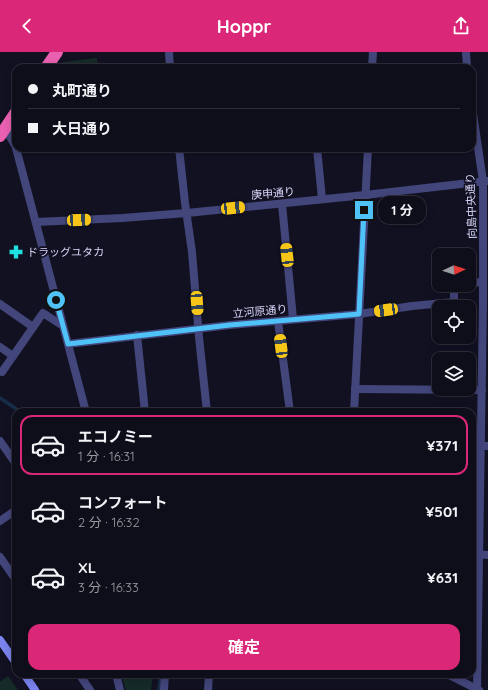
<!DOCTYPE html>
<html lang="ja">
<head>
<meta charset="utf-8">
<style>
	:root { --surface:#0e0d1a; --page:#171623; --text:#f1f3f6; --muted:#9b9ca2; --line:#2e2d39; --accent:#db2777 }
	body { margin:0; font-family:Quicksand,"Noto Sans JP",sans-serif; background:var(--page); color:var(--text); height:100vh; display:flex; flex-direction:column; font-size:15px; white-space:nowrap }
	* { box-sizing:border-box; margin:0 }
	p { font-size:13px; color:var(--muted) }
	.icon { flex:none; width:22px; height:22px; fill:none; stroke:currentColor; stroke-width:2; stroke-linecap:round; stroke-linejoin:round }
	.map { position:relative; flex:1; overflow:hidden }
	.side { position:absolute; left:12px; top:356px; width:464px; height:270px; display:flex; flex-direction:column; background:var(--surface); border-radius:12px; box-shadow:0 2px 10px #0003,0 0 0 1px var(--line) }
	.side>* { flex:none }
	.top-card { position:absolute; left:12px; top:12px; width:464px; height:88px; border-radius:12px; box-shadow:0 2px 10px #0003,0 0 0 1px var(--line); display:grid; align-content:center; height:88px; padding:0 16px; background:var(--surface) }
	.needle { width:26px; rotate:86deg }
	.controls { position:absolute; left:432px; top:196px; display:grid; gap:8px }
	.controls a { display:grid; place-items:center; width:44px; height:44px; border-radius:8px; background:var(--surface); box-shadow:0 2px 10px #0003,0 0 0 1px var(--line); font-size:20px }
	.end { position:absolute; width:18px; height:18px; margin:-9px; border:5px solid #4fc3f7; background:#111; box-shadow:0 0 0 2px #111 }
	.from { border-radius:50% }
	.bubble { position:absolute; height:28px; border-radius:12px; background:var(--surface); box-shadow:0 2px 10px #0003,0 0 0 1px var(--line); font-size:13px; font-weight:700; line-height:28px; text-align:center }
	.car { position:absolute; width:12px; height:24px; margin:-12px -6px; border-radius:5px; box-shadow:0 0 3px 1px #0007; background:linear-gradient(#f5c518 24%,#345 0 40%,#f5c518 0 76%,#345 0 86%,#f5c518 0) }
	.top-card b { display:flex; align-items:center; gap:14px; height:38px; font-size:15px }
	.top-card b+b { border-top:1px solid var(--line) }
	.top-card i { width:10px; height:10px; background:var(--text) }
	ul { padding:7px 0 0; list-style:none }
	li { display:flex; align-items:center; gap:12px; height:60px; margin:0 8px 6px; padding:0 8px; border:2px solid transparent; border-radius:12px }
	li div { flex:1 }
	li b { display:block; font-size:15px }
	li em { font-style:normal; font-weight:700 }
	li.on { border-color:var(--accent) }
	li>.icon { width:36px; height:36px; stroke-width:1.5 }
	.cta { display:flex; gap:8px; margin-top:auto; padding:8px 16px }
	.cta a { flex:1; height:46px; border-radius:12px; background:var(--accent); color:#fff; font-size:16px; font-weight:700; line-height:46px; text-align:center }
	header { display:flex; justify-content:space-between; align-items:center; height:52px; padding:0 16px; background:var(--accent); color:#fff; font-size:18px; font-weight:700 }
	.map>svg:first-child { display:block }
	.green { fill:#152b28 }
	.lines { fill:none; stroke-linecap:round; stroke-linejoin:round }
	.stream { stroke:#162e47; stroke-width:3.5 }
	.street { stroke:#42467b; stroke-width:8 }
	.secondary { stroke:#7a83ee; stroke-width:8 }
	.highway { stroke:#eb61b2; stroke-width:12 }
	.route { stroke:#4fc3f7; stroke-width:5 }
	.labels { text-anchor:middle; stroke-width:3.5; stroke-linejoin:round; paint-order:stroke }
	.street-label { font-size:11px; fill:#d7d7fa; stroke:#121122 }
	.poi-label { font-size:11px; fill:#d7d7fa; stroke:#121122; text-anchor:start }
</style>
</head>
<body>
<header><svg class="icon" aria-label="back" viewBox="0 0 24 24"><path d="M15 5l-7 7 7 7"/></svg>Hoppr<svg class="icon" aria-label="share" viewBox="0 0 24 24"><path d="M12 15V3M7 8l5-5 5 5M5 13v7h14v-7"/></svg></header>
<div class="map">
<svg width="488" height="638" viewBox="0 0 488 638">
	<rect width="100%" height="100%" fill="#121122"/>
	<g class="green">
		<path d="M 97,6 L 98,16 L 59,16 L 63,10 Z"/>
		<path d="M 121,622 L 153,622 L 151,638 L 126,638 Z"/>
		<path d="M 8,624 L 18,638 L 0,638 L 0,630 Z"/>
	</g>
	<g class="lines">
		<g class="stream">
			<path d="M 0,346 L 21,360"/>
			<path d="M 159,638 L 161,622"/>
		</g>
		<g class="street">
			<path d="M 169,0 L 170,16"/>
			<path d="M 466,0 L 467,16"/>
			<path d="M 372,16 L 373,0"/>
			<path d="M 472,55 L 483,129 L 483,250 L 477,637"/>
			<path d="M 5,76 L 16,95"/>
			<path d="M 16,96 L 86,360"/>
			<path d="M 179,96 L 185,151 L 192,200 L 199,285 L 207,360"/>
			<path d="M 317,96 L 322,147"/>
			<path d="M 282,152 L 293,267"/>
			<path d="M 36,170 L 122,166 L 187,161 L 365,143 L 487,129"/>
			<path d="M 469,231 L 483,230"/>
			<path d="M 0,252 L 33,275"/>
			<path d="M 278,269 L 290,360"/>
			<path d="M 137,283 L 145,360"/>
			<path d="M 68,292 L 230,273 L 359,262 L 412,254 L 454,250 L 454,233"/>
			<path d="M 0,295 L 13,304"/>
			<path d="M 2,320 L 43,261 L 63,274"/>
			<path d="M 355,337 L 482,338"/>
			<path d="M 354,360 L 368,96"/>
			<path d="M 0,389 L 16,412"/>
			<path d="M 472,393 L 488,394"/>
			<path d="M 0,469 L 16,458"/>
			<path d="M 472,502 L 488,503"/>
			<path d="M 0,505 L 16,528"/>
			<path d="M 79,622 L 90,638"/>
			<path d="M 116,622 L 120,638"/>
			<path d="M 447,622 L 479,638"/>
			<path d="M 164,638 L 165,622"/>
			<path d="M 208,638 L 209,622"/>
		</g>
		<g class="secondary">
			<path d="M 0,588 L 16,611"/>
			<path d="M 24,622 L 35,638"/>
		</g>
		<g class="highway">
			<path d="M 46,16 L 57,0"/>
			<path d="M 0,84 L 16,60"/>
		</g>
	</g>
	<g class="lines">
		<path class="route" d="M 56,248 L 68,292 L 230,273 L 359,262 L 364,158"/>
	</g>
	<defs>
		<g id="pharmacy-bare" transform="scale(1.08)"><path d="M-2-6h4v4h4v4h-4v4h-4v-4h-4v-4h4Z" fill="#1ce1e0" stroke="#121122" stroke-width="2.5" paint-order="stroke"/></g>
	</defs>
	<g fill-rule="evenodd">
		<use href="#pharmacy-bare" x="16" y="200"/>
	</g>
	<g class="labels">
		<g class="street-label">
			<text transform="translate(273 141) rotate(-5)" y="4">庚申通り</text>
			<text transform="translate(471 154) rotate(-92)" y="4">向島中央通り</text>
			<text transform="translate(260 259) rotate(-5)" y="4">立河原通り</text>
		</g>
		<g class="poi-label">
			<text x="27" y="204">ドラッグユタカ</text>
		</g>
	</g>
</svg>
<div class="controls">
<a><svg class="needle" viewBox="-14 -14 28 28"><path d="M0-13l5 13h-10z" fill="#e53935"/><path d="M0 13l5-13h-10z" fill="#9b9ca2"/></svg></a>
<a><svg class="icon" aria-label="locate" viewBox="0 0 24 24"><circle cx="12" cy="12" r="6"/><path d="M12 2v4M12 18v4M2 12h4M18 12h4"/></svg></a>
<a><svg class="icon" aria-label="layers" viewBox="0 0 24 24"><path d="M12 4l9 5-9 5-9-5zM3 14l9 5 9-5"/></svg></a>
</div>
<i class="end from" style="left:56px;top:248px"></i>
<i class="end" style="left:364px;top:158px"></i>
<div class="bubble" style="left:378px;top:144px;width:48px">1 分</div>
<i class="car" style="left:233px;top:156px;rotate:84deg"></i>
<i class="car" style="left:79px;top:168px;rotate:87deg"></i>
<i class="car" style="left:287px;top:203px;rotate:354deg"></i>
<i class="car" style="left:197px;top:251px;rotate:176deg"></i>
<i class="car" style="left:386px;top:258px;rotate:262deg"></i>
<i class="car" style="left:281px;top:294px;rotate:353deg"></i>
<div class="top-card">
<b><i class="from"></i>丸町通り</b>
<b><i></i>大日通り</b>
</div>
<section class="side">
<ul>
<li class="on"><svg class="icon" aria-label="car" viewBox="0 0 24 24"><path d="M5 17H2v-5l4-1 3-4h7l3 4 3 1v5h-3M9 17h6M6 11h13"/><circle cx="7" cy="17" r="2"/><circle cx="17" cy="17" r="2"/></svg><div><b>エコノミー</b><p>1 分 · 16:31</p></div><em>¥371</em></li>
<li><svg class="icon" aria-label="car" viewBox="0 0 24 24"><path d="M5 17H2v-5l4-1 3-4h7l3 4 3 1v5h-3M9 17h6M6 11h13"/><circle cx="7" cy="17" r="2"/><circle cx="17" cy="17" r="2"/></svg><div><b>コンフォート</b><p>2 分 · 16:32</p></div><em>¥501</em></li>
<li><svg class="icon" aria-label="car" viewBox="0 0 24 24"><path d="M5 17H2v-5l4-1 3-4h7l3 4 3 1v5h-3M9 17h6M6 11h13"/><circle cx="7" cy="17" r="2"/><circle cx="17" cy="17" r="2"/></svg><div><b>XL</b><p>3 分 · 16:33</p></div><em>¥631</em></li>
</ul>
<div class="cta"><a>確定</a></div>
</section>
</div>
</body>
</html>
